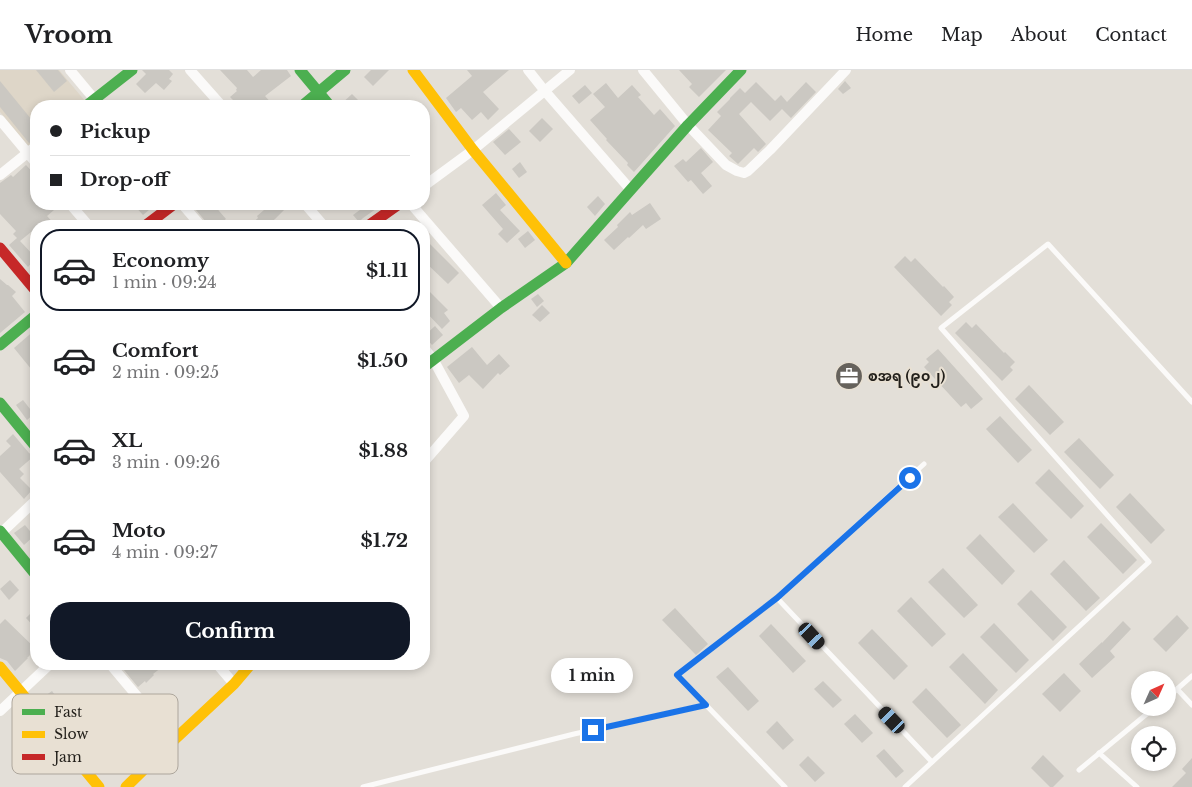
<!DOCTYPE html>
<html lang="en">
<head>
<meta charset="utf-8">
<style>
	:root { --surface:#fff; --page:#f2f2f2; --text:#202124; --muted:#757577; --line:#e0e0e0; --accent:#111827 }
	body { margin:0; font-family:"Libre Baskerville","Noto Sans Myanmar",serif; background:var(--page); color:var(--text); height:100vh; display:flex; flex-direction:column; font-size:19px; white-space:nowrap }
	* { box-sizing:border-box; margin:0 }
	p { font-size:16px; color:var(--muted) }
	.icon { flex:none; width:28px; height:28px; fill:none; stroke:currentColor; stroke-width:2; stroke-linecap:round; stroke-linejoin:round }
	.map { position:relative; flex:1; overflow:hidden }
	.panel { position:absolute; left:30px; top:150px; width:400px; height:450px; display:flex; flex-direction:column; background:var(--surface); border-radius:20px; box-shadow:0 2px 8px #0003 }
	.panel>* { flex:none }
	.top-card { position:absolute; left:30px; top:30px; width:400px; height:110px; border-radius:20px; box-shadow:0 2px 8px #0003; display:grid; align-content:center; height:110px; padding:0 20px; background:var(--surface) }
	.needle { width:32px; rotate:45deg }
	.controls { position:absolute; left:1131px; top:601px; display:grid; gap:10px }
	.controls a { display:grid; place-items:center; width:45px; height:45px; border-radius:50%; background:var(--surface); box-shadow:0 2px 8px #0003; font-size:25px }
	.end { position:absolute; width:22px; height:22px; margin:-11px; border:6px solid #1a73e8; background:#fff; box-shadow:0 0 0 2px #fff }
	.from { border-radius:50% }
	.bubble { position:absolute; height:35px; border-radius:18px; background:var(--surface); box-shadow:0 2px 8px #0003; font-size:16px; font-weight:700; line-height:35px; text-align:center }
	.car { position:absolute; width:15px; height:30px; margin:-15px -8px; border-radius:6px; box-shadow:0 0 4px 1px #0007; background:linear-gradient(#222 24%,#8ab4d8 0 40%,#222 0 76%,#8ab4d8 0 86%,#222 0) }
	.top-card b { display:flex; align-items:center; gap:18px; height:48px; font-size:19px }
	.top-card b+b { border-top:1px solid var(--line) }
	.top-card i { width:12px; height:12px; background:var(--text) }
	ul { padding:9px 0 0; list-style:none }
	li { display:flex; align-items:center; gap:15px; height:82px; margin:0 10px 8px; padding:0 10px; border:2px solid transparent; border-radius:20px }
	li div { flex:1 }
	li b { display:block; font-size:19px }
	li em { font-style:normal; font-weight:700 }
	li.selected { border-color:var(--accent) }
	li>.icon { width:45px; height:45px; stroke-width:1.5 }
	.cta { display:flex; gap:10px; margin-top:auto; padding:10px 20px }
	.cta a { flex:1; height:58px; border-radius:20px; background:var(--accent); color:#fff; font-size:20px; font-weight:700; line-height:58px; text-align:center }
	header { display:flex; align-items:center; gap:30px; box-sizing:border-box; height:70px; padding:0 25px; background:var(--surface); border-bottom:1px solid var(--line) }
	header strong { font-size:24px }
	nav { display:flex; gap:28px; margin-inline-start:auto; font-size:18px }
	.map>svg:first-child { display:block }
	.built { fill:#ded6c8 }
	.building { fill:#cbc8c2 }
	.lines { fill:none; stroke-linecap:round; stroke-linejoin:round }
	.lane { stroke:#fbfaf9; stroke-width:5 }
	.street { stroke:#fbfaf9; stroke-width:10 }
	.fast { stroke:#4caf50; stroke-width:11 }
	.slow { stroke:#ffc107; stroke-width:11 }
	.jam { stroke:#c62828; stroke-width:11 }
	.route { stroke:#1a73e8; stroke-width:6 }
	.labels { text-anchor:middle; stroke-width:4; stroke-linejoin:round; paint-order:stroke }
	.poi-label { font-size:14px; font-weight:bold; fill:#221f1a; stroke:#e8e0d3; text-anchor:start }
	.key { fill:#e8e0d3; stroke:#ada69c; stroke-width:1 }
	.key-label { font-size:14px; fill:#221f1a }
</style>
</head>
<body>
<header>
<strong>Vroom</strong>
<nav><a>Home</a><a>Map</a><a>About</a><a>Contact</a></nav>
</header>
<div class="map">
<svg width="1192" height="717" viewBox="0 0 1192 717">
	<rect width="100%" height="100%" fill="#e3dfd8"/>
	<path class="built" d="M 0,0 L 59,0 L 85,31 L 78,36 L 36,36 L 36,70 L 29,77 L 0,42 Z"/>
	<g class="building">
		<path d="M 36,0 L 58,0 L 67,11 L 54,22 Z"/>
		<path d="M 142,0 L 169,0 L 173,4 L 169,9 L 172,11 L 164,20 L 156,13 L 145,23 L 136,14 L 146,4 Z"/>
		<path d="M 220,0 L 247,0 L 253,7 L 261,0 L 287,0 L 291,6 L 265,26 L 274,36 L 239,36 L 230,27 L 237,21 L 236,20 L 237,18 Z"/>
		<path d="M 371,0 L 389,0 L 373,16 L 364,7 Z"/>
		<path d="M 467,0 L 509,0 L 483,22 L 499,39 L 488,50 L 481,42 L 472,50 L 461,38 L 456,42 L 446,28 L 472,6 Z"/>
		<path d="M 679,0 L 726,0 L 699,27 L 689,17 L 692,14 Z"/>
		<path d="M 0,11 L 36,55 L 36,69 L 29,73 L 0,37 Z"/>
		<path d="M 845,11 L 851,18 L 843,24 L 838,19 Z"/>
		<path d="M 756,12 L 775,31 L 781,25 L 787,32 L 806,12 L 816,22 L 791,48 L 782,39 L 770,51 L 751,32 L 739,44 L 766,74 L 758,82 L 754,78 L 738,94 L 729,86 L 732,83 L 708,60 L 721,46 L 717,42 L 730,29 L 730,28 L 740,18 L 745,23 Z"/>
		<path d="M 606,13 L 618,28 L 632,15 L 641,25 L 638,27 L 654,45 L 660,39 L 675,56 L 634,102 L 627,95 L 628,93 L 606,70 L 607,69 L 590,50 L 605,37 L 593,24 Z"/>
		<path d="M 585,15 L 592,23 L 579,34 L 572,26 Z"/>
		<path d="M 352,24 L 364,36 L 339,36 Z"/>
		<path d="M 542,48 L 553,59 L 540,72 L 529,61 Z"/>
		<path d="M 509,59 L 521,72 L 505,85 L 493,72 Z"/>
		<path d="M 701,78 L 713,92 L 701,103 L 712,116 L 703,124 L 691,110 L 688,112 L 674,96 L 683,89 L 686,92 Z"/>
		<path d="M 520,92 L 527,102 L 519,108 L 512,99 Z"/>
		<path d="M 26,95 L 36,106 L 36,134 L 61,134 L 47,146 L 56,156 L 36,156 L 36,158 L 20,171 L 36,188 L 28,197 L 9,175 L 17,168 L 13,164 L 16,161 L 0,144 L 0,113 L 11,105 L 13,107 Z"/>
		<path d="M 496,123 L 506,135 L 500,140 L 520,161 L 507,173 L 498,164 L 503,159 L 482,135 Z"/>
		<path d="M 598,126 L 605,134 L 595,146 L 587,137 Z"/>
		<path d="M 650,133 L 661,149 L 646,159 L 643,155 L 629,168 L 628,167 L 614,180 L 604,170 L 618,157 L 617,155 L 630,142 L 632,145 Z"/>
		<path d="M 133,134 L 156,134 L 143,145 Z"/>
		<path d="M 191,134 L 213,134 L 226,149 L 217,156 L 208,156 L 206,152 Z"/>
		<path d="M 258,134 L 290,134 L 275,149 L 267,156 L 249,156 L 258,148 L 257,146 L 264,140 Z"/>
		<path d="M 368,134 L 383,134 L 363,148 L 359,152 L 353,145 Z"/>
		<path d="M 528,161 L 535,170 L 525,178 L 518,169 Z"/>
		<path d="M 424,168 L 459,203 L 448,214 L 424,191 Z"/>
		<path d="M 905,186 L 911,192 L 915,188 L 943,217 L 944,216 L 954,227 L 949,232 L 952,235 L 941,246 L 894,197 Z"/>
		<path d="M 0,209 L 7,215 L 8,215 L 16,222 L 12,226 L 25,242 L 0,263 Z"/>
		<path d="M 428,220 L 448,240 L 444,243 L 450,251 L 442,259 L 424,240 L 424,224 Z"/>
		<path d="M 538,224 L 544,231 L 537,237 L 531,229 Z"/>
		<path d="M 542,235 L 550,243 L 540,252 L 532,245 Z"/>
		<path d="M 966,252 L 972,258 L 976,254 L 1004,283 L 1005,282 L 1015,292 L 1010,297 L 1013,300 L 1002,311 L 955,263 Z"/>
		<path d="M 435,256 L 443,265 L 432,275 L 424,266 Z"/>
		<path d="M 36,259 L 36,305 L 14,278 Z"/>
		<path d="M 472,277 L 487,295 L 499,284 L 510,296 L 500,305 L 498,303 L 483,319 L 469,305 L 459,313 L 447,297 Z"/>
		<path d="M 938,279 L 983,329 L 971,339 L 966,333 L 961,337 L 924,297 L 929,292 L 926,289 Z"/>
		<path d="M 1029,315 L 1064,352 L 1050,365 L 1015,329 Z"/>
		<path d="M 23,330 L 34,344 L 27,350 L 16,335 Z"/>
		<path d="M 1000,346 L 1032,380 L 1018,393 L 986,359 Z"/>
		<path d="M 13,364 L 29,383 L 34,386 L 19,399 L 24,404 L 20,408 L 32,420 L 24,429 L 0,402 L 0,386 L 11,376 L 6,371 Z"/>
		<path d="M 1079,368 L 1114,405 L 1100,419 L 1064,382 Z"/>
		<path d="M 1049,399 L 1084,436 L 1071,449 L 1035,413 Z"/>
		<path d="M 1130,423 L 1165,460 L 1151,474 L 1116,437 Z"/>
		<path d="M 1013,433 L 1048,470 L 1034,483 L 998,447 Z"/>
		<path d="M 1101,453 L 1137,490 L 1123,504 L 1087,467 Z"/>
		<path d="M 25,455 L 34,466 L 24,475 L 14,463 Z"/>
		<path d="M 980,464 L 1015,501 L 1002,515 L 966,478 Z"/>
		<path d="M 1064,490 L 1100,528 L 1086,541 L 1050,504 Z"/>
		<path d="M 943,498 L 978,535 L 964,548 L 928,512 Z"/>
		<path d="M 10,510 L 19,520 L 9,530 L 0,519 Z"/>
		<path d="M 1031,520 L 1067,557 L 1053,571 L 1017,534 Z"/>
		<path d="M 911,527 L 946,564 L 932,577 L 897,541 Z"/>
		<path d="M 36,538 L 36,559 L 26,548 Z"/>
		<path d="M 675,538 L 708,574 L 696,585 L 662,550 Z"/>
		<path d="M 1177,545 L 1189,558 L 1166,582 L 1153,569 Z"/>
		<path d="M 5,549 L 36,579 L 27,588 L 28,588 L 15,601 L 7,591 L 0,588 L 0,554 Z"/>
		<path d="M 1123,551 L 1131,559 L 1110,581 L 1115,587 L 1092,608 L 1079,594 L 1102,572 L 1102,573 Z"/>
		<path d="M 994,553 L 1029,590 L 1016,603 L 980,567 Z"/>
		<path d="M 771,554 L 806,591 L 793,603 L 759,566 Z"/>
		<path d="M 872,559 L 908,596 L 894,610 L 858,573 Z"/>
		<path d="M 963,583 L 998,620 L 985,634 L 949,597 Z"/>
		<path d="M 119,594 L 166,594 L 153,604 L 154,605 L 146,613 L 145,611 L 138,617 Z"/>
		<path d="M 728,597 L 759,631 L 748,641 L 716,607 Z"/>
		<path d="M 1064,603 L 1081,621 L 1060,642 L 1042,624 Z"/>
		<path d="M 823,611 L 842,630 L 833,638 L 814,619 Z"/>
		<path d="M 926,618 L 961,655 L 947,668 L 912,632 Z"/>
		<path d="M 52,621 L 63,636 L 51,644 L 39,630 Z"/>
		<path d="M 855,644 L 873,663 L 862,673 L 844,654 Z"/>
		<path d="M 777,651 L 794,670 L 783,680 L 766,662 Z"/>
		<path d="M 884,679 L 904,701 L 896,708 L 876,686 Z"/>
		<path d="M 1043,685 L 1064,706 L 1053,717 L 1050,717 L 1031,698 Z"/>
		<path d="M 808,686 L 825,703 L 815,712 L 799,695 Z"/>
		<path d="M 1192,688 L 1192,717 L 1172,717 L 1186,703 L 1182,699 Z"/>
	</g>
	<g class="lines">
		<g class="lane">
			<path d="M 777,528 L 932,692"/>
			<path d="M 1177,619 L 1192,635"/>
			<path d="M 1168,627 L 1192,606"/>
			<path d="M 1099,683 L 1137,717"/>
			<path d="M 1079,700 L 1154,638"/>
			<path d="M 363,717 L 574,664 L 706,635"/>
			<path d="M 785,717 L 677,605 L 777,528 L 924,394"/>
			<path d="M 905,717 L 1149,492 L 941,258 L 1048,174 L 1192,332"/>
		</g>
		<g class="street">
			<path d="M 70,0 L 100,36"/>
			<path d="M 190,0 L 222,36"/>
			<path d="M 528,0 L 544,20 L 630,119"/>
			<path d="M 643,0 L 688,55 L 726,95 L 737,101 L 744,103 L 748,101 L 770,80 L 846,0"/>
			<path d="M 0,50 L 36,93"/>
			<path d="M 0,105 L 36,76"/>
			<path d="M 424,116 L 473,80 L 570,0"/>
			<path d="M 70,134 L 89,156"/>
			<path d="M 182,134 L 201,156"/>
			<path d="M 305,134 L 324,156"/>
			<path d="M 411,134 L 501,238"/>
			<path d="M 424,278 L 433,289 L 464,346 L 424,392"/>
			<path d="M 0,464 L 36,430"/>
			<path d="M 110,594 L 174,670"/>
			<path d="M 217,594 L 234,614"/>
			<path d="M 0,641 L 50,594"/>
		</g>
		<g class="fast">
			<path d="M 300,0 L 330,36"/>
			<path d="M 86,36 L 132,0"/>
			<path d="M 302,36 L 345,0"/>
			<path d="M 0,275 L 36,245"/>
			<path d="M 424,297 L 501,238 L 566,193 L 688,55 L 741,0"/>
			<path d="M 0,333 L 36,377"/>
			<path d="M 0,461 L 36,505"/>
		</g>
		<g class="slow">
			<path d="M 413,0 L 473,80 L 566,193"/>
			<path d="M 0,597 L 99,717"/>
			<path d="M 126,717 L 174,670 L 234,614 L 251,594"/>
		</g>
		<g class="jam">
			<path d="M 145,156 L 174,134"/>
			<path d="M 368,156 L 399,134"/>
			<path d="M 0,178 L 36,221"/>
		</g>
	</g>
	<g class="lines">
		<path class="route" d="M 593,660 L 706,635 L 677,605 L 777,528 L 910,408"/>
	</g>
	<defs>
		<g id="office-disc" transform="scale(1.4375)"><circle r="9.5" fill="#66625c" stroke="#e8e0d3"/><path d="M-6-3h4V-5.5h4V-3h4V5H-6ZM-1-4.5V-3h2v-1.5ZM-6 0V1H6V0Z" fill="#fff"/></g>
	</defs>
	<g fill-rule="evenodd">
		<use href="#office-disc" x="849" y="306"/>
	</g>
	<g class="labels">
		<g class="poi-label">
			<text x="868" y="311">စအရ (၉၀၂)</text>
		</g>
	</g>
	<rect x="12" y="624" width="166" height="80" rx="8" class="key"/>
	<rect x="22" y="639" width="23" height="6" fill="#4caf50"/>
	<rect x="22" y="661" width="23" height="7" fill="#ffc107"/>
	<rect x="22" y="684" width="23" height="6" fill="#c62828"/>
	<g class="key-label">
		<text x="54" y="647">Fast</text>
		<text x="54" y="669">Slow</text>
		<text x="54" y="692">Jam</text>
	</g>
</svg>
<div class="controls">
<a><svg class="needle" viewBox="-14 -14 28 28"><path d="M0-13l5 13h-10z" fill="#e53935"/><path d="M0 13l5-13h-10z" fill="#757577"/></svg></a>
<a><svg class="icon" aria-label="locate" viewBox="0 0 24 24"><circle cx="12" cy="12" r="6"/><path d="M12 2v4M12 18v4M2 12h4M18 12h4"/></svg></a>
</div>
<i class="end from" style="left:910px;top:408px"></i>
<i class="end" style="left:593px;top:660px"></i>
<div class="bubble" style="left:551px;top:588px;width:82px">1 min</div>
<i class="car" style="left:812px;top:566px;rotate:137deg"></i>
<i class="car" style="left:892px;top:650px;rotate:316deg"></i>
<div class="top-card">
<b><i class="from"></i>Pickup</b>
<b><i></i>Drop-off</b>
</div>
<section class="panel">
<ul>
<li class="selected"><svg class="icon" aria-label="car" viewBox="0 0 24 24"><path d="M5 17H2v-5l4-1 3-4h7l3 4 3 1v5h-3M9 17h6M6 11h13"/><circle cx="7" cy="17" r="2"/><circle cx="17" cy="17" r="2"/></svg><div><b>Economy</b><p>1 min · 09:24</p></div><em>$1.11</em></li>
<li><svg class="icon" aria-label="car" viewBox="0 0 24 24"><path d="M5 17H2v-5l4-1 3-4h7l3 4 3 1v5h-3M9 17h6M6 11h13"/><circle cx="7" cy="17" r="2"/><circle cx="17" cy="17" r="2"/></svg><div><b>Comfort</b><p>2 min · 09:25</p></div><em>$1.50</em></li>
<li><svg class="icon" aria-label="car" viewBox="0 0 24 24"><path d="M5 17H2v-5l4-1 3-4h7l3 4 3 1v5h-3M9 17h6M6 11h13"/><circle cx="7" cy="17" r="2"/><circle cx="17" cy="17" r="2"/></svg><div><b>XL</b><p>3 min · 09:26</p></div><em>$1.88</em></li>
<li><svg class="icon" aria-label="car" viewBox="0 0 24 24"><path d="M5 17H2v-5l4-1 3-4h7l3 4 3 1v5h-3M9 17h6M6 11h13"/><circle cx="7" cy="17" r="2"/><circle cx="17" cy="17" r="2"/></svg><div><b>Moto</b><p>4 min · 09:27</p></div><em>$1.72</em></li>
</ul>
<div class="cta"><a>Confirm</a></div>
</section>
</div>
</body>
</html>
